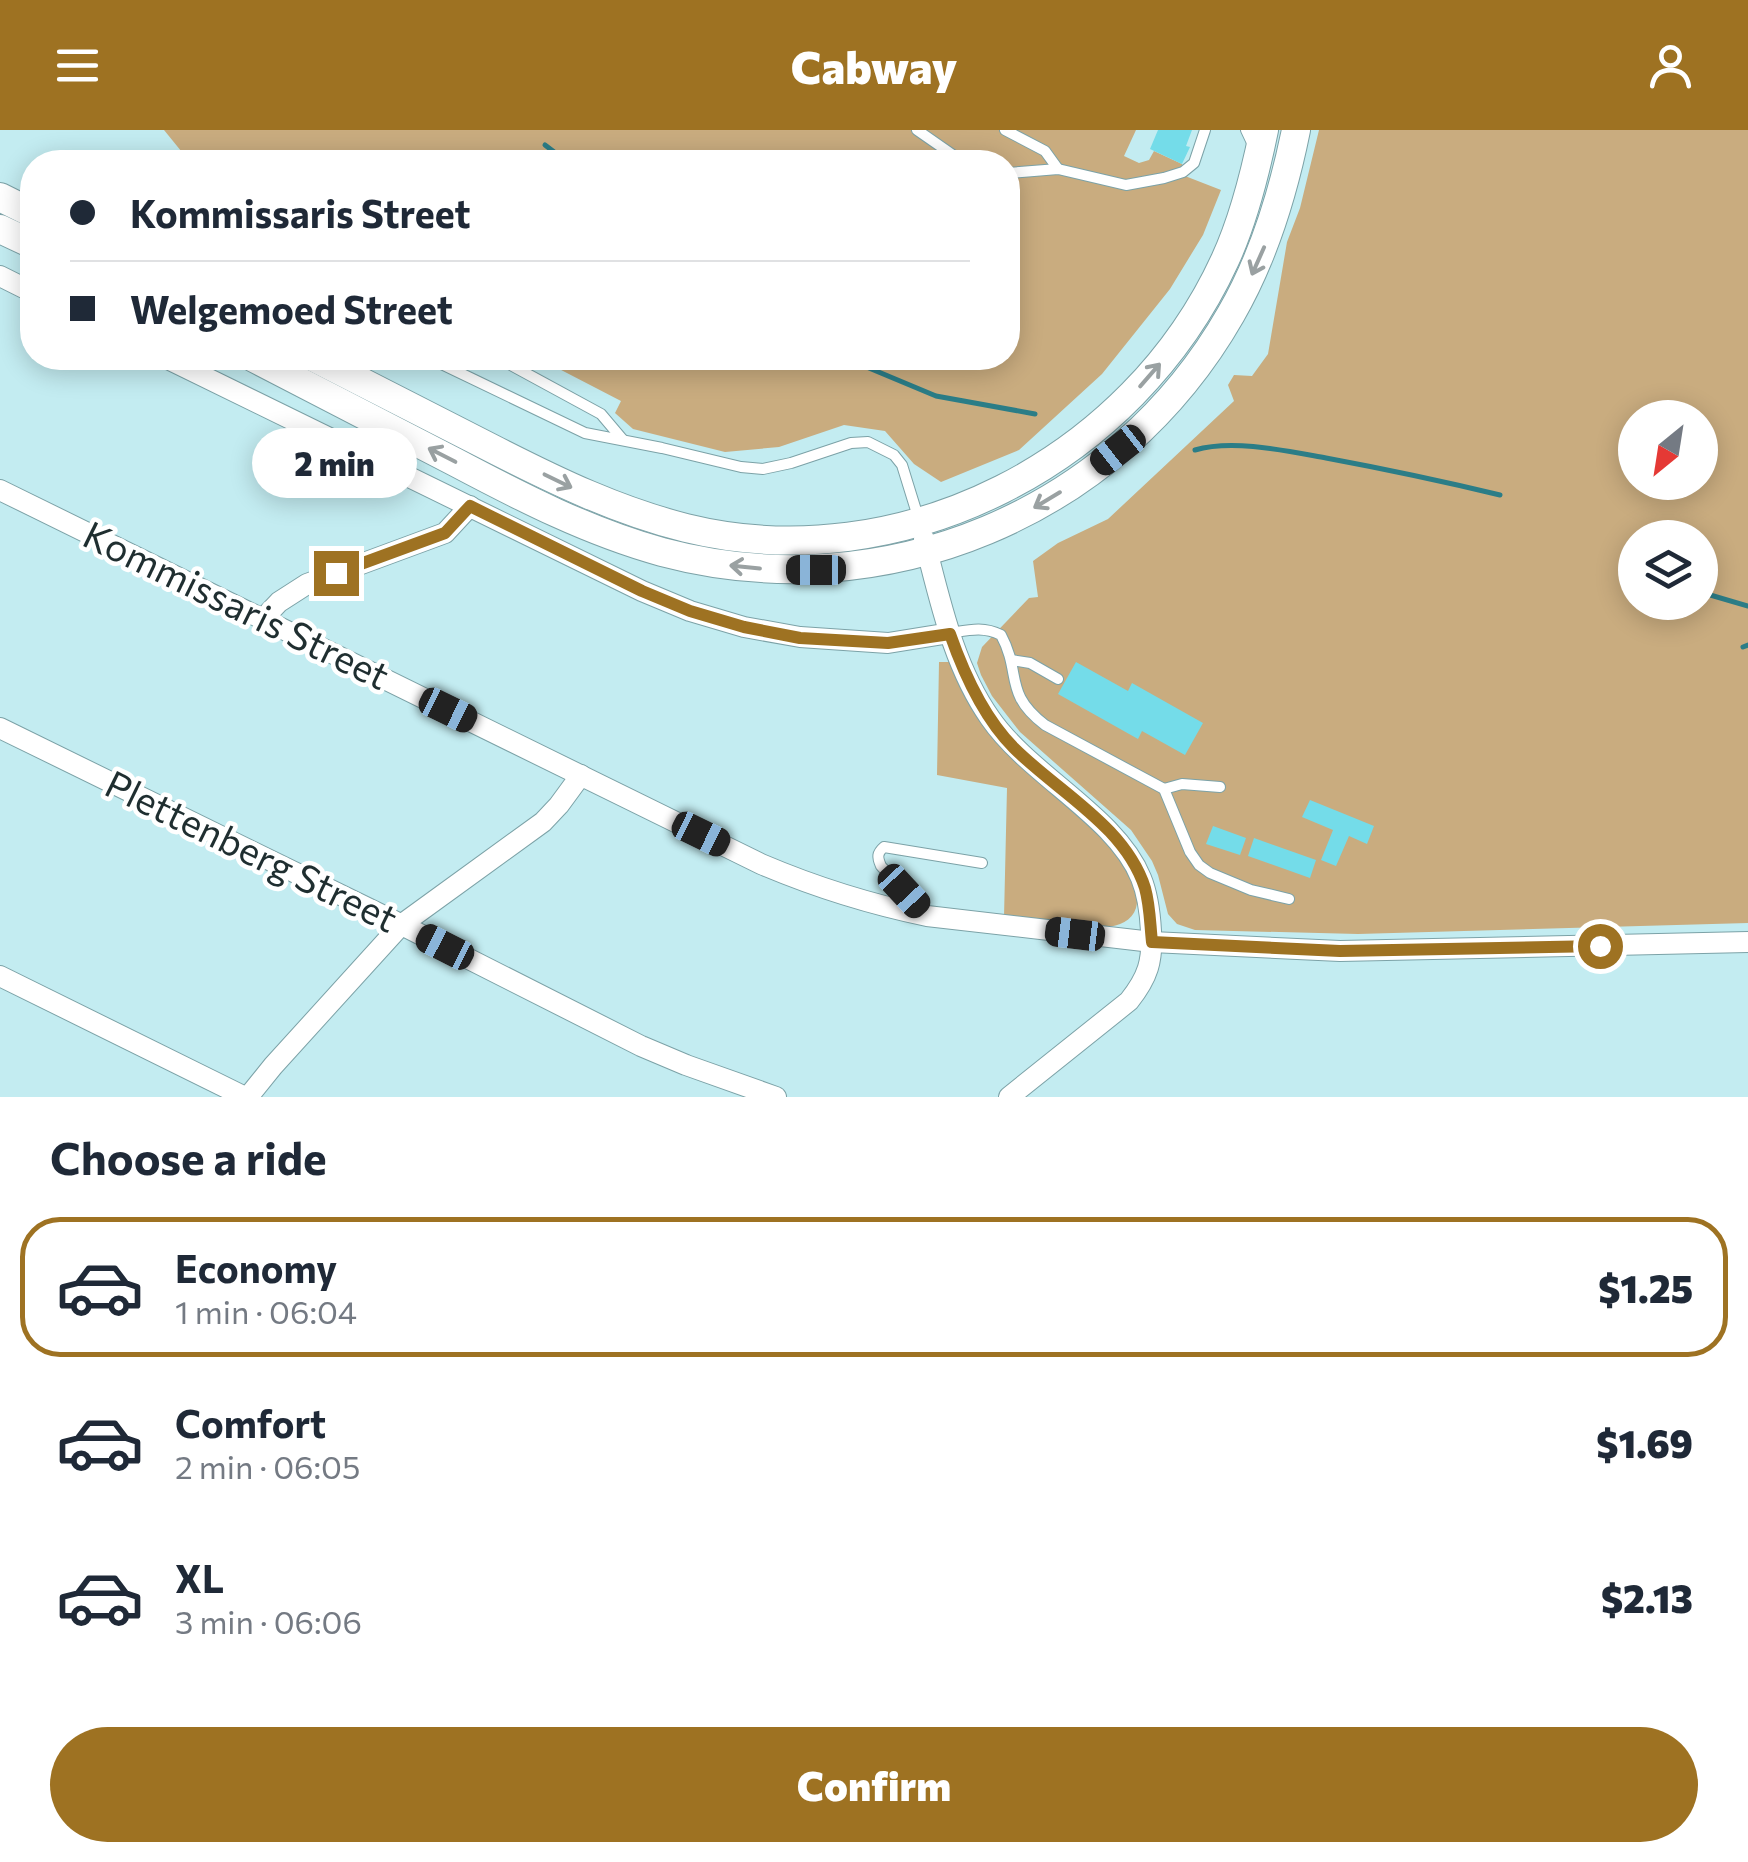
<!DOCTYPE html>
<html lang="en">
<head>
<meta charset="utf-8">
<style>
	:root { --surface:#fff; --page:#f6f6f7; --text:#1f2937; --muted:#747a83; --line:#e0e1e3; --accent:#9e7222 }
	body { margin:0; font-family:Commissioner,sans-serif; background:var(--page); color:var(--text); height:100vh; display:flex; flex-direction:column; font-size:38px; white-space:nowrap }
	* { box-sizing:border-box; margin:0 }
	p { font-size:32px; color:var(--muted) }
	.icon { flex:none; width:55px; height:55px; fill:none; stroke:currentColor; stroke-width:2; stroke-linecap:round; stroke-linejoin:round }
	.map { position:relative; height:967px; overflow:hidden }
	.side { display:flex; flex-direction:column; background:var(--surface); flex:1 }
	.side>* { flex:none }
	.banner { position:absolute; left:20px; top:20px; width:1000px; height:220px; border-radius:40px; box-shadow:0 5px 25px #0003; display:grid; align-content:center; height:220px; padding:0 50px; background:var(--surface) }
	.needle { width:65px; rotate:210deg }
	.controls { position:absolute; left:1618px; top:270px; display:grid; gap:20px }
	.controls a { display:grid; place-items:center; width:100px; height:100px; border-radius:50%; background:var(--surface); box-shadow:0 5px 25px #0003; font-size:50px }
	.end { position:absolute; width:45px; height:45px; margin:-22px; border:12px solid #9e7222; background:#fff; box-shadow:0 0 0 5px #fff }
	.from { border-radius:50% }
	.bubble { position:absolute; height:70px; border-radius:35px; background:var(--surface); box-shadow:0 5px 25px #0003; font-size:32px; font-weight:800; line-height:70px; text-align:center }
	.car { position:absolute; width:30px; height:60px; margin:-30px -15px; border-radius:12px; box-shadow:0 0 8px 2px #0007; background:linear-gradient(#222 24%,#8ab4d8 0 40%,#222 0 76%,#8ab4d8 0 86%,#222 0) }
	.banner b { display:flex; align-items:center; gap:35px; height:95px; font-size:38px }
	.banner b+b { border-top:2px solid var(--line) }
	.banner i { width:25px; height:25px; background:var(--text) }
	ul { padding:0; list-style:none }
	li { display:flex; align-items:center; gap:30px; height:140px; margin:0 20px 15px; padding:0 30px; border:5px solid transparent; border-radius:40px }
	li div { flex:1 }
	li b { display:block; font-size:38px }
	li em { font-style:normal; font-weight:800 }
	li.selected { border-color:var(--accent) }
	li>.icon { width:90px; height:90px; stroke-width:1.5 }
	h2 { padding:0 50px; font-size:45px; line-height:120px }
	.action { display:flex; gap:20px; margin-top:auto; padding:20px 50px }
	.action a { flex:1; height:115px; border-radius:60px; background:var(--accent); color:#fff; font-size:40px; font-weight:800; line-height:115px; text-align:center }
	header { display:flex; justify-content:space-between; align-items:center; height:130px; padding:0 50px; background:var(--accent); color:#fff; font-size:45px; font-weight:800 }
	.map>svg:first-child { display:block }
	.green { fill:#c9ac7f; fill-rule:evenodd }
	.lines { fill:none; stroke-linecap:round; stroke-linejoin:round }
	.stream { stroke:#2b7d87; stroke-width:5 }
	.building { fill:#74dce9 }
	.service-casing { stroke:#7ca2a7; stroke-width:12 }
	.minor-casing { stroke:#7ca2a7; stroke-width:22 }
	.secondary-casing { stroke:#7ca2a7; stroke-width:30 }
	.service { stroke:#fff; stroke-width:10 }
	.minor { stroke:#fff; stroke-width:20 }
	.secondary { stroke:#fff; stroke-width:28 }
	.oneway { stroke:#9aa1a2 }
	.route { stroke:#9e7222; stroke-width:12 }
	.labels { text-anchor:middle; stroke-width:9; stroke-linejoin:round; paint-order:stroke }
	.street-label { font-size:38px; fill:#1f2e30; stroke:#fff }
</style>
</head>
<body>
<header><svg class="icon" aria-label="menu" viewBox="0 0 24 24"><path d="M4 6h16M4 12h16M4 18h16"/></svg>Cabway<svg class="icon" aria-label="person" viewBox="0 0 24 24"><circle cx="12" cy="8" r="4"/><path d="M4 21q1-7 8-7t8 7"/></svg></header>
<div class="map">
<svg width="1748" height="967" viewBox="0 0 1748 967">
	<rect width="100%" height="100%" fill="#c3ecf1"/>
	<g class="green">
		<path d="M 164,0 L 1136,0 L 1124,26 L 1139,33 L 1149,30 L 1154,21 L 1182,34 L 1185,46 L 1221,60 L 1203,105 L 1170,159 L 1102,244 L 1019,320 L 941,352 L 914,334 L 885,301 L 844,295 L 779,317 L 725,322 L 633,299 L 615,283 L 621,271 L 538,228 L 1008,228 L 1008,32 L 190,32 Z"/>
		<path d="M 1319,0 L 1748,0 L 1748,793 L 1358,804 L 1195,800 L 1177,794 L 1168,784 L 1158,745 L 1152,731 L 1131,700 L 1020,602 L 992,566 L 981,545 L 977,533 L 982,517 L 1029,468 L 1038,467 L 1033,431 L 1058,413 L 1108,389 L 1234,271 L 1228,255 L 1234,245 L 1252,246 L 1268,224 L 1287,112 L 1300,78 ZM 1635,288 L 1700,288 L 1700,352 L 1635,352 ZM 1635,408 L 1700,408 L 1700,472 L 1635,472 Z"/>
		<path d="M 939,532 L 950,532 C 964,554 978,575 992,597 C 999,607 1005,619 1013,629 C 1042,661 1150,729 1136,778 C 1132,791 1119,796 1106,797 L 1004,787 L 1007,658 L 937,645 Z"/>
	</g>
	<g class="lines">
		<g class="stream">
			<path d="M 545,15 L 562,28 L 587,32"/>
			<path d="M 845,228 L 936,266 L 1035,284"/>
			<path d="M 1195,320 C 1233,309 1287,321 1326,328 C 1385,339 1442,351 1500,365"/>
			<path d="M 1700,462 L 1748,476"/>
			<path d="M 1669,474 L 1673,472"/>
			<path d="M 1743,517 L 1748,515"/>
		</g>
	</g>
	<g class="building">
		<path d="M 1158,0 L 1192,0 L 1186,16 L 1190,17 L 1182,34 L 1150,19 Z"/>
		<path d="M 1076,532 L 1128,561 L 1132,553 L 1203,593 L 1185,625 L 1142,601 L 1138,609 L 1058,564 Z"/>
		<path d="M 1310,670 L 1374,696 L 1367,714 L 1349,706 L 1336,736 L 1321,730 L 1333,700 L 1302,687 Z"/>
		<path d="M 1213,696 L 1246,708 L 1240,725 L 1206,714 Z"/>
		<path d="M 1254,708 L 1316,730 L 1310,748 L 1248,726 Z"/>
	</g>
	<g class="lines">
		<g class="service-casing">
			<g id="service">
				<path d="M 917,0 L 963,32"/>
				<path d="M 1005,0 L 1045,21 L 1058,39"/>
				<path d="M 1246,0 L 1254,17"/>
				<path d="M 1008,43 L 1058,39 L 1126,55 L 1164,48 L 1183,42 L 1194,33 L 1205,0"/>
				<path d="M 429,228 L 585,303 L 662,318 L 741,337 L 763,339 L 791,333 L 851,313 L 868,312 L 894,325 L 902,335 L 919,390"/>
				<path d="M 498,228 L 601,284 L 623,310"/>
				<path d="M 950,503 C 969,500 983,496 1001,505 C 1022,544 1003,563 1045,595 L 1164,659 L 1190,722 L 1199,735 L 1210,743 L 1251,760 L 1289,769"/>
				<path d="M 1011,530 L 1030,533 L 1058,549"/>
				<path d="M 1164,659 L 1182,654 L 1220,657"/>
				<path d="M 923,782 L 881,736 C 877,727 877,723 884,717 L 982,733"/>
			</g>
		</g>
		<g class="minor-casing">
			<g id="minor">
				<path d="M 0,146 L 32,162"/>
				<path d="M 166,228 L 642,461 L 690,481 L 744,497 L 800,507 L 888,513 L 950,503"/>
				<path d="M 0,360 L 761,734 C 815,757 869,774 927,786 L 1152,812 L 1340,821 L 1748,812"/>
				<path d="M 924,409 C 940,470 953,535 990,588 C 1030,646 1116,686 1141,748 C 1148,765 1150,782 1151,801 C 1153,831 1148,847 1129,871 L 1009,967"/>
				<path d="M 263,489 L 279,472 L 307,454 L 445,403 L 470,376"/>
				<path d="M 0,598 L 392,790 L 641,916 L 686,935 L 776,967"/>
				<path d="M 0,846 L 245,967"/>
				<path d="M 248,967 L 273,936 L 401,795 L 543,692 L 559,675 L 581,645"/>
			</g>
		</g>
		<g class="secondary-casing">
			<g id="secondary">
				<path d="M 0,67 L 32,83"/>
				<path d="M 0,99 L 32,114"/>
				<path d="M 254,228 C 321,262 388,297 455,332 C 521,367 589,402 662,422 C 884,481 1117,384 1231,184 C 1264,127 1283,64 1296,0"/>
				<path d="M 315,228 C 375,259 436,290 497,321 C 558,352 618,381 686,398 C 902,451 1133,331 1225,130 C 1244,89 1255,44 1264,0"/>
			</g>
		</g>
		<use href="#service" class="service"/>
		<use href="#minor" class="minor"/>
		<use href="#secondary" class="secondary"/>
	</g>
	<defs><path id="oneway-shaft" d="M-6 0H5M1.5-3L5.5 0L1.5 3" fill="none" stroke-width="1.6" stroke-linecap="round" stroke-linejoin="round" transform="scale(2.5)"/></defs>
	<g class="oneway">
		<use href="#oneway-shaft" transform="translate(1258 131) rotate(114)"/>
		<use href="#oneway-shaft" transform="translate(1150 245) rotate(-49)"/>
		<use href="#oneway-shaft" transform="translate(442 325) rotate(-153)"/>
		<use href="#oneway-shaft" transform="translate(558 351) rotate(26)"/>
		<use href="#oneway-shaft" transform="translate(1047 370) rotate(149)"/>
		<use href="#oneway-shaft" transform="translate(745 437) rotate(-174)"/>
	</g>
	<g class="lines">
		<path class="route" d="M 336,443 L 445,403 L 470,376 L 642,461 L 690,481 L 744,497 L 800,508 L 888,513 L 950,504 C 964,544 983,587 1014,618 C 1058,662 1125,696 1145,758 C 1150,776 1150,794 1152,812 L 1340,821 L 1600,816"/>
	</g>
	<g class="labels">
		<g class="street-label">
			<text transform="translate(236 476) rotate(26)" y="13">Kommissaris Street</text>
			<text transform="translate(251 722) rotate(26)" y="13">Plettenberg Street</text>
		</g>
	</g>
</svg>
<div class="controls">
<a><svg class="needle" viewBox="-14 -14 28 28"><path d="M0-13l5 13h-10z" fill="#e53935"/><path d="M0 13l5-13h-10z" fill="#747a83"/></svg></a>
<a><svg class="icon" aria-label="layers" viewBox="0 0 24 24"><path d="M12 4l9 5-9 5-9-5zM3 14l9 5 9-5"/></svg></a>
</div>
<i class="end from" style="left:1600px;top:816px"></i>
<i class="end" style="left:336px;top:443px"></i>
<div class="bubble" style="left:252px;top:298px;width:165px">2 min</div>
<i class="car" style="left:1118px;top:320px;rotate:232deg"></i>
<i class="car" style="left:816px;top:440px;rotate:270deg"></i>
<i class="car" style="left:448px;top:580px;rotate:116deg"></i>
<i class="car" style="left:701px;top:704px;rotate:116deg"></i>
<i class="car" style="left:904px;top:761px;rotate:137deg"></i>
<i class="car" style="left:1075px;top:804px;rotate:277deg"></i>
<i class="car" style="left:445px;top:817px;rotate:297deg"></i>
<div class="banner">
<b><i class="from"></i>Kommissaris Street</b>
<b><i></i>Welgemoed Street</b>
</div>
</div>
<section class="side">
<h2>Choose a ride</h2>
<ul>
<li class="selected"><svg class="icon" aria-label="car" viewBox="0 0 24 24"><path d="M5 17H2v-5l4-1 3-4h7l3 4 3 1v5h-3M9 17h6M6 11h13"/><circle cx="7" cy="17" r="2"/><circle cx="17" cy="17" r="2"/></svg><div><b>Economy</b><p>1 min · 06:04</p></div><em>$1.25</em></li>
<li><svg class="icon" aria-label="car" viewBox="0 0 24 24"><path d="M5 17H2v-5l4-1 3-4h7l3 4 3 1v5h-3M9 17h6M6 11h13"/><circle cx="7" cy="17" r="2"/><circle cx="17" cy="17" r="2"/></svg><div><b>Comfort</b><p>2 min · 06:05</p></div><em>$1.69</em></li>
<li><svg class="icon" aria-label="car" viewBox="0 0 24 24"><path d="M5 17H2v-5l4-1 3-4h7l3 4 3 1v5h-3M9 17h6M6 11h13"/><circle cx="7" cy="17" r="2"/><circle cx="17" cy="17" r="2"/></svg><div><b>XL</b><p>3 min · 06:06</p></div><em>$2.13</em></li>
</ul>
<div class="action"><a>Confirm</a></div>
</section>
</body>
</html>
